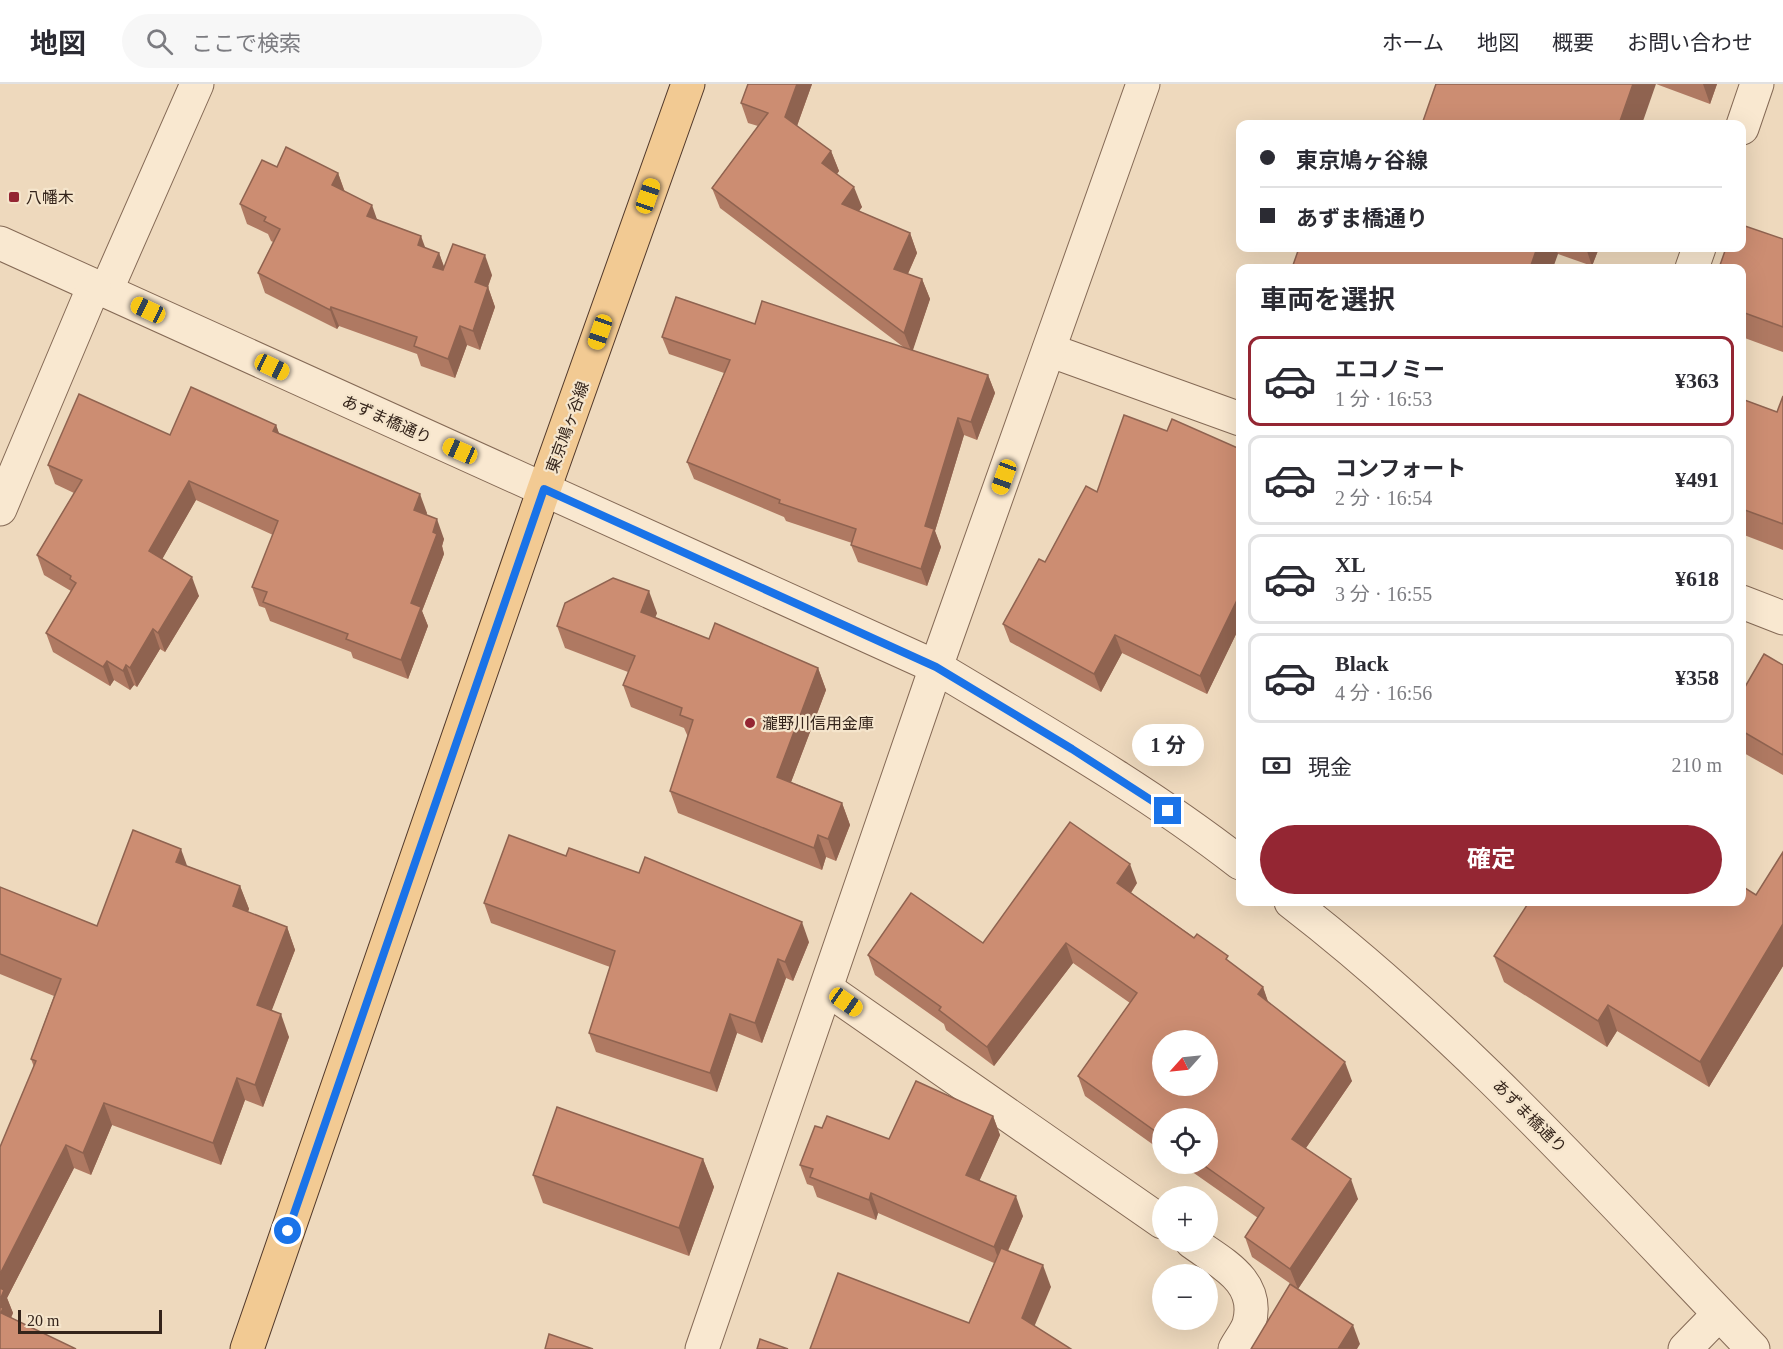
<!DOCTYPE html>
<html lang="ja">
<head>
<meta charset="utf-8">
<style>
	:root { --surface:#fff; --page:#f7f7f7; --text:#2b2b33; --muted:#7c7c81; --line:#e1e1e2; --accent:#942633 }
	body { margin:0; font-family:"Times New Roman","Noto Sans JP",serif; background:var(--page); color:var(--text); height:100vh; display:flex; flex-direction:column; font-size:22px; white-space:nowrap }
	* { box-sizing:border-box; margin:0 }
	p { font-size:20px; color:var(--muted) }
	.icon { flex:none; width:33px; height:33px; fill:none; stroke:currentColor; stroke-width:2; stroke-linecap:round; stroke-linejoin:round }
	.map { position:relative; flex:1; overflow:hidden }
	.details { position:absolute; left:1236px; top:180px; width:510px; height:642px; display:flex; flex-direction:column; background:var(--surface); border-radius:12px; box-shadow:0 6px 24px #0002 }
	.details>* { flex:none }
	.hud { position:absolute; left:1236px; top:36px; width:510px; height:132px; border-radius:12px; box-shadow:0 6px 24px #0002; display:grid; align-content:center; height:132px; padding:0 24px; background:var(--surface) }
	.needle { width:39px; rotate:243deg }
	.controls { position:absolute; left:1152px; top:946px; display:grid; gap:12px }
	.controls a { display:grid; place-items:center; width:66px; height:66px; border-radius:50%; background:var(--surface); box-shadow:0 6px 24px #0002; font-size:30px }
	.scale { position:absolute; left:18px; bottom:15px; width:144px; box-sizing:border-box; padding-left:6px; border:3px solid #34241b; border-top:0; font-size:16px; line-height:21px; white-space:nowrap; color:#34241b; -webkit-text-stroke:4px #f5e5cc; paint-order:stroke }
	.end { position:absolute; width:27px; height:27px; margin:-14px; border:8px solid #1a73e8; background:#fff; box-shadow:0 0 0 3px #fff }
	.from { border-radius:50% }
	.bubble { position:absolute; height:42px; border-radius:21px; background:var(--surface); box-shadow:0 6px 24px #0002; font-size:20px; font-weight:700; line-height:42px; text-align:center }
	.car { position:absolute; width:18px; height:36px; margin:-18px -9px; border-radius:8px; box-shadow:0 0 4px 2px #0007; background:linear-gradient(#f5c518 24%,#345 0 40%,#f5c518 0 76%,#345 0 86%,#f5c518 0) }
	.hud b { display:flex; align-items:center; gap:21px; height:57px; font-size:22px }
	.hud b+b { border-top:2px solid var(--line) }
	.hud i { width:15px; height:15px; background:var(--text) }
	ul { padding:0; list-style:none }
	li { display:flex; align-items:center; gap:18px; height:90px; margin:0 12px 9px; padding:0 12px; border:3px solid var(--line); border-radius:12px }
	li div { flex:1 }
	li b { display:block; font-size:22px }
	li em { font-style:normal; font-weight:700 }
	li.on { border-color:var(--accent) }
	li>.icon { width:54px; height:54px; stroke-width:1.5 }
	h2 { padding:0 24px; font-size:27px; line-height:72px }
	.pay { display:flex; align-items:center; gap:15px; height:66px; padding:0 24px; font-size:22px }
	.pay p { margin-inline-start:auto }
	.button { display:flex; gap:12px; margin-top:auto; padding:12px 24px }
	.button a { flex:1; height:69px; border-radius:36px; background:var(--accent); color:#fff; font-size:24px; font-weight:700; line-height:69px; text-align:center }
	header { display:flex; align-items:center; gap:36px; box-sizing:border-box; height:84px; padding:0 30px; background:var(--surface); border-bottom:2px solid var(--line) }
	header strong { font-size:28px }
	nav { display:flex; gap:33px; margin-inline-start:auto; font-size:21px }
	.search { width:420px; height:54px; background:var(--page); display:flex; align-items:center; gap:15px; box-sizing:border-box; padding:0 21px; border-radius:33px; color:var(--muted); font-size:22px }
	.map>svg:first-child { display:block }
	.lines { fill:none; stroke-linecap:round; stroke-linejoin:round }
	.minor-casing { stroke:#856a56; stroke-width:35 }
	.major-casing { stroke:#52392b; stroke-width:35 }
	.minor { stroke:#f9e8d0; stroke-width:33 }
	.major { stroke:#f2ca93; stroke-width:33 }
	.wall { fill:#af7962 }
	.shaded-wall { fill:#8f6350 }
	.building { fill:#cc8d72; stroke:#8f6350; stroke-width:1.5; fill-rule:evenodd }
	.route { stroke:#1a73e8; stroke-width:8 }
	.poi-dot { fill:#942633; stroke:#f5e5cc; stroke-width:2 }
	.labels { text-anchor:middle; stroke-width:4.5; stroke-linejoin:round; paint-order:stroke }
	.poi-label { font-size:16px; fill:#34241b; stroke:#f5e5cc; text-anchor:start }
	.street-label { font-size:16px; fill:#34241b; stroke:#f5e5cc }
</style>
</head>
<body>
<header>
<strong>地図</strong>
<div class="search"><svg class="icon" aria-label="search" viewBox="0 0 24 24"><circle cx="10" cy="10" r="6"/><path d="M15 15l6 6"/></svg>ここで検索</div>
<nav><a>ホーム</a><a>地図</a><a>概要</a><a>お問い合わせ</a></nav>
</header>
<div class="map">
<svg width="1783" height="1265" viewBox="0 0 1783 1265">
	<rect width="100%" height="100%" fill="#eed9bd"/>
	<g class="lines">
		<g class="minor-casing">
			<g id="minor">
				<path d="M 1742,44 L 1757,0"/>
				<path d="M 0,159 L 936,583 C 1039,645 1145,705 1240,779"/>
				<path d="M 1692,184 L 1699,164"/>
				<path d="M 106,207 L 197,0"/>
				<path d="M 1049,266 L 1240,335"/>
				<path d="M 0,425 L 94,202"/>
				<path d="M 1742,518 L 1783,534"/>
				<path d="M 1291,818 C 1461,949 1604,1110 1753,1265"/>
				<path d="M 827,905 L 1162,1138"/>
				<path d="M 1192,1158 C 1221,1179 1261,1197 1249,1240 C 1246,1249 1239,1257 1235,1265"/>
				<path d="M 702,1265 L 936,583 L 1143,0"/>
				<path d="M 1685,1265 L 1719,1230"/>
			</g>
		</g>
		<g class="major-casing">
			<path id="major" d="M 247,1265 L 544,405 L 688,0"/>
		</g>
		<use href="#minor" class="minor"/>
		<use href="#major" class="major"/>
	</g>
	<g class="wall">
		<path d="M 748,0 L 812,0 L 797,42 L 831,67 L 839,87 L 837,90 L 862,123 L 859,127 L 910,149 L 917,169 L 908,190 L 922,195 L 930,215 L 912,267 L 988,291 L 995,309 L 977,356 L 964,351 L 935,447 L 941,463 L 927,502 L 858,478 L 851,461 L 852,459 L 786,437 L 784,433 L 694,395 L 687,378 L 724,289 L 669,270 L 662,253 L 755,240 L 906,265 L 720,124 L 712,104 L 758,42 L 748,39 L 741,19 Z"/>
		<path d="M 1436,0 L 1717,0 L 1710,20 L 1656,0 Z"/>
		<path d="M 277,83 L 338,89 L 345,108 L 377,135 L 425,164 L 439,169 L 444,183 L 492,191 L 488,203 L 495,223 L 480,266 L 467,261 L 455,294 L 421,282 L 417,270 L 339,242 L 337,245 L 265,209 L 258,189 L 273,158 L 271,157 L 268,150 L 247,140 L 240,120 Z"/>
		<path d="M 1783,155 L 1783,268 L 1742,253 L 1742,184 Z"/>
		<path d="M 1299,164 L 1599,164 L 1592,182 L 1558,170 Z"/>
		<path d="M 1783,312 L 1783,466 L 1744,451 L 1742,459 L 1742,315 L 1777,328 Z"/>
		<path d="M 276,341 L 279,350 L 427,429 L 426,431 L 444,455 L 442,462 L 444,470 L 422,527 L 428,542 L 408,595 L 353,574 L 351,568 L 270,537 L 265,524 L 259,522 L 252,503 L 273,451 L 196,416 L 162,475 L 199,512 L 165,568 L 160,565 L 137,603 L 134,601 L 130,606 L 114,596 L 110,602 L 53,568 L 46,549 L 71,507 L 44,491 L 37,471 L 74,409 L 55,400 L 48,381 L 170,351 Z"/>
		<path d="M 1167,347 L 1240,365 L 1240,542 L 1207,610 L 1122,569 L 1101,608 L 1010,558 L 1003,540 L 1045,478 L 1097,408 Z"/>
		<path d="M 657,529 L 655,533 L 709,555 L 818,584 L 826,606 L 791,698 L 842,719 L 850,741 L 836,777 L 826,773 L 822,786 L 678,729 L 670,707 L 688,653 L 684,644 L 631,623 L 623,601 L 628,588 L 565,564 L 557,542 Z"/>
		<path d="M 1783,581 L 1783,691 L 1742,668 L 1742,608 Z"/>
		<path d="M 1783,768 L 1783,882 L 1709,1003 L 1617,947 L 1607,963 L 1504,898 L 1494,872 L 1756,811 Z"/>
		<path d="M 187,782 L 240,802 L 249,825 L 248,828 L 287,843 L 295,866 L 271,927 L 289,953 L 263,1023 L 245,1016 L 221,1081 L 112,1041 L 91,1091 L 74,1084 L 7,1214 L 13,1229 L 0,1265 L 34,983 L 31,975 L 54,912 L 0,890 L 0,803 L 97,842 Z"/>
		<path d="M 1137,799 L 1131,809 L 1231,879 L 1263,903 L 1268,919 L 1352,997 L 1306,1064 L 1358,1115 L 1298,1205 L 1360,1260 L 1291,1200 L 1252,1173 L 1245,1153 L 1258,1134 L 1181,1080 L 1208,1080 L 1162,1035 L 1162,1067 L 1085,1012 L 1078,992 L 1130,919 L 1073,879 L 994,982 L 946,946 L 944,940 L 875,891 L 868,871 L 983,859 Z"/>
		<path d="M 484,819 L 809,858 L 793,897 L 786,894 L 762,959 L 737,949 L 717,1008 L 596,968 L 589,949 L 610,883 L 491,839 Z"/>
		<path d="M 993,1032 L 1000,1051 L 979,1097 L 1023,1132 L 1008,1167 L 1051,1203 L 969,1239 L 994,1179 L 878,1129 L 876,1136 L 817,1113 L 813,1102 L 807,1100 L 800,1081 L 822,1044 L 889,1055 Z"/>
		<path d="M 703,1075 L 714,1103 L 689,1172 L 543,1119 L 533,1091 Z"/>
	</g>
	<g class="shaded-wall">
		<path d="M 797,0 L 812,0 L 793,53 L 785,33 Z"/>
		<path d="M 1633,0 L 1656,0 L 1642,40 L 1619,40 Z"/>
		<path d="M 1703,0 L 1717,0 L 1710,20 Z"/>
		<path d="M 831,67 L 839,87 L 830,99 L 822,79 Z"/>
		<path d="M 338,89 L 345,109 L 332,101 Z"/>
		<path d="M 854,103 L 862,123 L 849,140 L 842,120 Z"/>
		<path d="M 372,121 L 379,141 L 367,132 Z"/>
		<path d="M 910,149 L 917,169 L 901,205 L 894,185 Z"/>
		<path d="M 421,152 L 428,171 L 418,161 Z"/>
		<path d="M 1537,164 L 1556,164 L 1558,170 L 1553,184 L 1530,184 Z"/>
		<path d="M 1586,164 L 1599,164 L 1592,182 Z"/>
		<path d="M 439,169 L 446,188 L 433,183 Z"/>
		<path d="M 485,171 L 492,191 L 482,218 L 475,198 Z"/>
		<path d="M 922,195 L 930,215 L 912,269 L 904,249 Z"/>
		<path d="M 488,203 L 495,223 L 480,266 L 473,247 Z"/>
		<path d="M 331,223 L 339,242 L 337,245 L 330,226 Z"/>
		<path d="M 460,242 L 467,261 L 455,294 L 448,275 Z"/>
		<path d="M 988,291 L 995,309 L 977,356 L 971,338 Z"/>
		<path d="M 958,334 L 964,351 L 935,447 L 941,463 L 927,502 L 921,485 L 925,442 Z"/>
		<path d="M 276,341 L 283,360 L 273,347 Z"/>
		<path d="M 189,397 L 196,416 L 156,486 L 149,467 Z"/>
		<path d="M 420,410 L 427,429 L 421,446 L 414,426 Z"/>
		<path d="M 437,435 L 444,455 L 442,462 L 444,470 L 422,527 L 428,542 L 408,595 L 401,576 L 411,519 Z"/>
		<path d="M 1742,444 L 1744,451 L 1742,459 Z"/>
		<path d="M 192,493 L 199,512 L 165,568 L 158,549 Z"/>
		<path d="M 649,507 L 657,529 L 649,550 L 641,528 Z"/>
		<path d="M 1240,510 L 1240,542 L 1207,610 L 1200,592 Z"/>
		<path d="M 153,545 L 160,565 L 137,603 L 130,584 Z"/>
		<path d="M 1115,551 L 1122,569 L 1101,608 L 1094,590 Z"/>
		<path d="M 107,577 L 114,596 L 110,602 L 103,583 Z"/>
		<path d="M 126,581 L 134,601 L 130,606 L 123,587 Z"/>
		<path d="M 818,584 L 826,606 L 785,714 L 777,693 Z"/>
		<path d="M 842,719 L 850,741 L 836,777 L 828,755 Z"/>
		<path d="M 818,751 L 826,773 L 822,786 L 814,764 Z"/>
		<path d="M 181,765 L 189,787 L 176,778 Z"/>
		<path d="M 1130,780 L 1137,799 L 1124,819 L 1117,799 Z"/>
		<path d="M 240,802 L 249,825 L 241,844 L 233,822 Z"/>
		<path d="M 802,838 L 809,858 L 793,897 L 785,878 Z"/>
		<path d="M 1783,840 L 1783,882 L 1709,1003 L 1700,978 Z"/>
		<path d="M 287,843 L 295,866 L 265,944 L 257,921 Z"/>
		<path d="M 1066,859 L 1073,879 L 994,982 L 987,963 Z"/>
		<path d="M 778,875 L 786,894 L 762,959 L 755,939 Z"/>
		<path d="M 1263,903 L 1270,923 L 1258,910 Z"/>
		<path d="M 1608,921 L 1617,947 L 1607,963 L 1598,937 Z"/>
		<path d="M 281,930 L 289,953 L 263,1023 L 255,1001 Z"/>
		<path d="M 730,930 L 737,949 L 717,1008 L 710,989 Z"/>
		<path d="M 1345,978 L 1352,997 L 1299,1074 L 1292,1055 Z"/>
		<path d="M 237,994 L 245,1016 L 221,1081 L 213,1059 Z"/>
		<path d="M 104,1019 L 112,1041 L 91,1091 L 83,1069 Z"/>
		<path d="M 993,1032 L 1000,1051 L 973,1111 L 966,1091 Z"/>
		<path d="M 66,1061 L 74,1084 L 7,1214 L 13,1229 L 8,1239 L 0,1230 L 0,1190 Z"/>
		<path d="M 703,1075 L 714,1103 L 689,1172 L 679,1144 Z"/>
		<path d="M 1351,1095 L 1358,1115 L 1298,1205 L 1290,1185 Z"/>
		<path d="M 871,1109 L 878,1129 L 876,1136 L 869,1116 Z"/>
		<path d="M 1016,1112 L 1023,1132 L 1001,1182 L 994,1163 Z"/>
		<path d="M 1043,1181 L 1051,1203 L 1029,1255 L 1022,1234 Z"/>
		<path d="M 1353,1241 L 1360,1260 L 1357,1265 L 1338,1265 Z"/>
	</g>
	<g class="building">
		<path d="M 748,0 L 797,0 L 785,33 L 831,67 L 822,79 L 854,103 L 842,120 L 910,149 L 894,185 L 922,195 L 904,249 L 712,104 L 768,29 L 741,19 Z"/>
		<path d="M 1436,0 L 1633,0 L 1619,40 L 1422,40 Z"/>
		<path d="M 286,63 L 338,89 L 332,101 L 372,121 L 367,132 L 421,152 L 418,161 L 439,169 L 433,183 L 443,186 L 453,160 L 485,171 L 475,198 L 488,203 L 473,247 L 460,242 L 448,275 L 414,262 L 417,253 L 331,223 L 330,226 L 258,189 L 280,145 L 264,137 L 266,133 L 240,120 L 262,76 L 277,83 Z"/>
		<path d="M 1742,141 L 1783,155 L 1783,243 L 1742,228 L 1742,184 L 1719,184 L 1726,164 L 1742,164 Z"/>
		<path d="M 1299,164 L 1537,164 L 1530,184 L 1292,184 Z"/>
		<path d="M 676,213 L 755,240 L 762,217 L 988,291 L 971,338 L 958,334 L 925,442 L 934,445 L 921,485 L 851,461 L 856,445 L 779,419 L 780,416 L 687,378 L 730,276 L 662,253 Z"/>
		<path d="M 191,303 L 276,341 L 273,347 L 420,410 L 414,426 L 437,435 L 433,448 L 437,450 L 411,519 L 421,523 L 401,576 L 346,555 L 348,550 L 263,518 L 267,508 L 252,503 L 278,437 L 189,397 L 149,467 L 192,493 L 158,549 L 153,545 L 130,584 L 126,581 L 123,587 L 107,577 L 103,583 L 46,549 L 76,499 L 70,495 L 71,492 L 37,471 L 82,396 L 48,381 L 79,310 L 170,351 Z"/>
		<path d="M 1783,312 L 1783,440 L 1742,425 L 1742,315 L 1777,328 Z"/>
		<path d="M 1124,331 L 1167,347 L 1172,335 L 1240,365 L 1240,510 L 1200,592 L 1115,551 L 1094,590 L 1003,540 L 1039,475 L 1045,478 L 1086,402 L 1097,408 Z"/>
		<path d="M 613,494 L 649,507 L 641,528 L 709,555 L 715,539 L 818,584 L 777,693 L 842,719 L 828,755 L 818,751 L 814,764 L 670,707 L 693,636 L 680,631 L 682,624 L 623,601 L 635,572 L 557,542 L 565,519 Z"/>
		<path d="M 1764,570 L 1783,581 L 1783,671 L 1742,647 L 1742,608 Z"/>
		<path d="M 1070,738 L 1130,780 L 1117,799 L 1194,854 L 1197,850 L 1228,872 L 1226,875 L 1263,903 L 1258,910 L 1345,978 L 1292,1055 L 1351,1095 L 1290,1185 L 1245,1153 L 1264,1124 L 1202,1080 L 1208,1080 L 1208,1035 L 1162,1035 L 1162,1052 L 1078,992 L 1137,909 L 1066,859 L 987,963 L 939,926 L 941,923 L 868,871 L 911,809 L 983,859 ZM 1162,957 L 1208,957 L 1208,1002 L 1162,1002 Z"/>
		<path d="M 133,746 L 181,765 L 176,778 L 240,802 L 233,822 L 287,843 L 257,921 L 281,930 L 255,1001 L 237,994 L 213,1059 L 104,1019 L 83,1069 L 66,1061 L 0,1190 L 0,1063 L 36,977 L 31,975 L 61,895 L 0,870 L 0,803 L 97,842 Z"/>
		<path d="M 509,751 L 566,772 L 569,764 L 639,789 L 645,773 L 802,838 L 785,878 L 778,875 L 755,939 L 730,930 L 710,989 L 589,949 L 615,867 L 484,819 Z"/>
		<path d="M 1783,768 L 1783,840 L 1700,978 L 1608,921 L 1598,937 L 1494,872 L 1529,818 L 1742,818 L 1742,802 L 1756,811 Z"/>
		<path d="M 916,997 L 993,1032 L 966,1091 L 1016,1112 L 994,1163 L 871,1109 L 869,1116 L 810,1093 L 813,1085 L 800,1081 L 815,1042 L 822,1044 L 827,1032 L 889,1055 Z"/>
		<path d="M 557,1023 L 703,1075 L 679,1144 L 533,1091 Z"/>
		<path d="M 1001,1164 L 1043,1181 L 1022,1234 L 1071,1265 L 810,1265 L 838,1189 L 969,1239 Z"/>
		<path d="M 1290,1200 L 1353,1241 L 1338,1265 L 1251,1265 Z"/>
		<path d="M 0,1204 L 4,1206 L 0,1216 Z"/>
		<path d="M 0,1223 L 3,1224 L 1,1229 L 76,1265 L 0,1265 Z"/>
		<path d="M 549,1250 L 593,1265 L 545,1265 Z"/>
		<path d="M 760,1255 L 788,1265 L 757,1265 Z"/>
	</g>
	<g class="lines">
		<path class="route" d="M 288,1147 L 544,405 L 936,583 L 1072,665 L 1168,727"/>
	</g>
	<g class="poi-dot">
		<rect x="8" y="107" width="12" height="12" rx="3"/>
		<circle cx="750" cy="639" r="6"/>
	</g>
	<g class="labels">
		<g class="poi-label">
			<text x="26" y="119">八幡木</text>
			<text x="762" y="645">瀧野川信用金庫</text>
		</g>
		<g class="street-label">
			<text transform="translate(387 335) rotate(24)" y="6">あずま橋通り</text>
			<text transform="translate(567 343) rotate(-70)" y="6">東京鳩ヶ谷線</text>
			<text transform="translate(1530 1032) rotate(45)" y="6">あずま橋通り</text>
		</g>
	</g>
</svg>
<div class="controls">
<a><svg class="needle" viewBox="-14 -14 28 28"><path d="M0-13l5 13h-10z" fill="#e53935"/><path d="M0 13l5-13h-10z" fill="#7c7c81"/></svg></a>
<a><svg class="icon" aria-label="locate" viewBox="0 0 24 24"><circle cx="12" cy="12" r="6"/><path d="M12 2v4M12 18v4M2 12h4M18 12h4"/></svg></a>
<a>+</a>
<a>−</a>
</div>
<div class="scale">20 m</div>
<i class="end from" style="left:288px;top:1147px"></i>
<i class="end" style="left:1168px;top:727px"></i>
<div class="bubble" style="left:1132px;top:640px;width:72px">1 分</div>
<i class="car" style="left:648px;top:112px;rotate:19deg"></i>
<i class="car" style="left:148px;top:226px;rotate:295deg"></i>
<i class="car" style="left:600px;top:248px;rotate:199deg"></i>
<i class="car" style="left:272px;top:283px;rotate:115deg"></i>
<i class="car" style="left:460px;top:367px;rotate:294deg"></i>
<i class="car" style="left:1004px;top:393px;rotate:200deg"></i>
<i class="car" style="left:846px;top:918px;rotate:125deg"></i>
<div class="hud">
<b><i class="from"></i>東京鳩ヶ谷線</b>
<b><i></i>あずま橋通り</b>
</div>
<section class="details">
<h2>車両を選択</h2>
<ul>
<li class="on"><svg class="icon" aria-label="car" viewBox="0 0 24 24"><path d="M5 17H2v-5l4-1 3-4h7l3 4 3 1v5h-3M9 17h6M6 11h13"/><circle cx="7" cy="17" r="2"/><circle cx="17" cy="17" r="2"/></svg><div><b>エコノミー</b><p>1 分 · 16:53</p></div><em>¥363</em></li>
<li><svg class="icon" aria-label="car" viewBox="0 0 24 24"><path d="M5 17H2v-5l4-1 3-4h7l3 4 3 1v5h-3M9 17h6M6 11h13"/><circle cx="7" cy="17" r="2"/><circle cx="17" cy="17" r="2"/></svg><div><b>コンフォート</b><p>2 分 · 16:54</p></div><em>¥491</em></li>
<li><svg class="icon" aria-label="car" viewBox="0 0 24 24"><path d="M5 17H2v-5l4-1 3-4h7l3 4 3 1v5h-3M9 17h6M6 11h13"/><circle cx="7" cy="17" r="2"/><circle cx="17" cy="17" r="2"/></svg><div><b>XL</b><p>3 分 · 16:55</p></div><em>¥618</em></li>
<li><svg class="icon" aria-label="car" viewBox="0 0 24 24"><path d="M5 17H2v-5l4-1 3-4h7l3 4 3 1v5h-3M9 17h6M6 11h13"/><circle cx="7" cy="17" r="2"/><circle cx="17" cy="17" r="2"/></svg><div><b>Black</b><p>4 分 · 16:56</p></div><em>¥358</em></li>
</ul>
<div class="pay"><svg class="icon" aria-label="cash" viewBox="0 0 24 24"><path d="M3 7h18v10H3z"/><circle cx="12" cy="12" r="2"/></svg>現金<p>210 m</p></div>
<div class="button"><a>確定</a></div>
</section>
</div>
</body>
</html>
